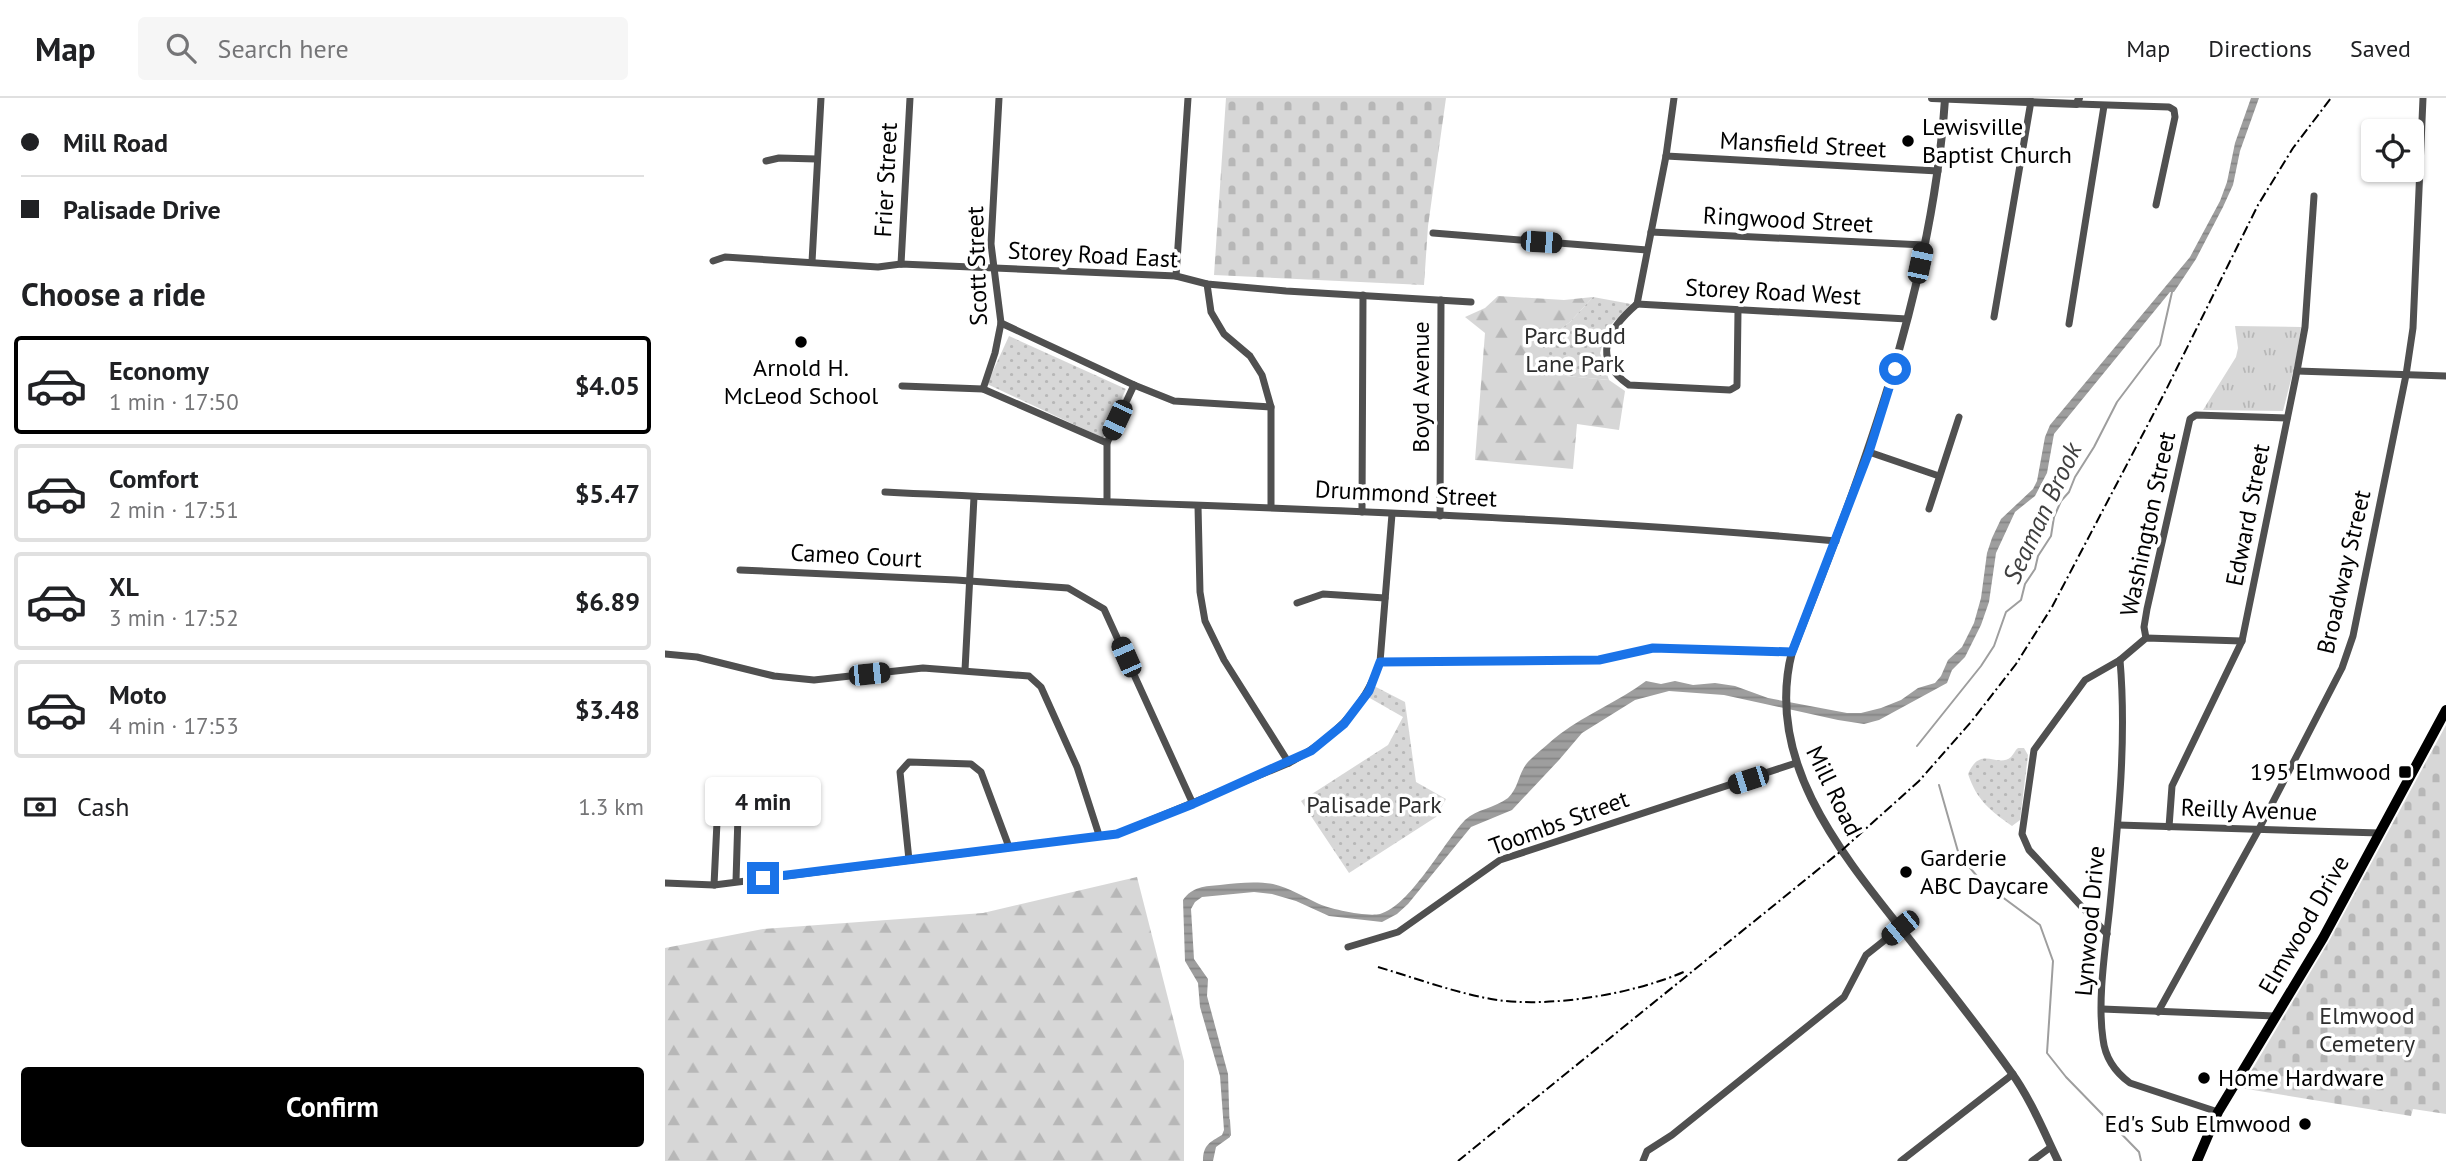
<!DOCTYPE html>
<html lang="en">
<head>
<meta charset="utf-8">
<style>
	:root { --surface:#fff; --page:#f6f6f6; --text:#202124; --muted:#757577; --line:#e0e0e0; --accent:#000 }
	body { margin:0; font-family:"PT Sans",sans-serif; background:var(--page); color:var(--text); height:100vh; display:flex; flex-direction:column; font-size:26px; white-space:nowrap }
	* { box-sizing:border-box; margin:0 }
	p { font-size:23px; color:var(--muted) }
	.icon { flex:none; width:38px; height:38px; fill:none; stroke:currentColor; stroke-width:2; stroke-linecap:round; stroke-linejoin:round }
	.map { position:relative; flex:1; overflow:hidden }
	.panel { display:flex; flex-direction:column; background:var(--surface); width:665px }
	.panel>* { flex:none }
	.banner { display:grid; align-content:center; height:154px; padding:0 21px; background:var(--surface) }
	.tools { position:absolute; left:1696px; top:21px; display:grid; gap:14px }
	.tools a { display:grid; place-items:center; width:63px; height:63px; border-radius:7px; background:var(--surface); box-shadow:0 2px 5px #0004; font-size:35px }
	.end { position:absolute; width:32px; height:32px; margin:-16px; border:9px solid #1a73e8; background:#fff; box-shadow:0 0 0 4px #fff }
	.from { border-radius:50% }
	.bubble { position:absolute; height:49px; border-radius:7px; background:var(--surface); box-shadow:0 2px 5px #0004; font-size:23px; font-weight:700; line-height:49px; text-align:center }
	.car { position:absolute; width:21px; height:42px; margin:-21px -10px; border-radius:9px; box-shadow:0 0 5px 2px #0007; background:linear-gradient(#222 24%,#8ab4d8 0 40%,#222 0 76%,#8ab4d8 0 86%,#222 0) }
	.banner b { display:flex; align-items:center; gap:24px; height:66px; font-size:26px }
	.banner b+b { border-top:2px solid var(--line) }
	.banner i { width:18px; height:18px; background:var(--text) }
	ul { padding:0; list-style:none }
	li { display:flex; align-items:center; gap:21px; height:98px; margin:0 14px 10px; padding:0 7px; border:4px solid var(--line); border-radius:7px }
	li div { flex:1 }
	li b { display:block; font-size:26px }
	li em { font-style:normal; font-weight:700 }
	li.current { border-color:var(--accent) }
	li>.icon { width:63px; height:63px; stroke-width:1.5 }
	h2 { padding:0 21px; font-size:32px; line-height:84px }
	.pay { display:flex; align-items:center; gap:18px; height:77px; padding:0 21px; font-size:26px }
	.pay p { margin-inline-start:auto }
	.cta { display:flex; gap:14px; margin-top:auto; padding:14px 21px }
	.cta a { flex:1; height:80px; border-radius:7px; background:var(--accent); color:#fff; font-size:28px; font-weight:700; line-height:80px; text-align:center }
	header { display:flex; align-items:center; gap:42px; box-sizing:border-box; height:98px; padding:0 35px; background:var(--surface); border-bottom:2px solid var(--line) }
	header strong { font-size:33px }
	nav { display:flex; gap:38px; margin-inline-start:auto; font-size:24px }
	.search { width:490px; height:63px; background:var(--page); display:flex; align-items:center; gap:18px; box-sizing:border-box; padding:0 24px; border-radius:7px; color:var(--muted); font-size:26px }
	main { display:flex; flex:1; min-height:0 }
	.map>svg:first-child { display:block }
	.grass { fill:url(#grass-tufts) }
	.forest { fill:url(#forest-firs) }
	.cemetery { fill:url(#cemetery-stones) }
	.park { fill:url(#park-dots) }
	.water { fill:url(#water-rules) }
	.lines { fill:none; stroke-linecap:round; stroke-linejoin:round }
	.stream { stroke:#9e9e9e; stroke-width:2 }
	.minor { stroke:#505050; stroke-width:7 }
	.tertiary { stroke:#505050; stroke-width:8 }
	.primary { stroke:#000; stroke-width:10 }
	.rail { stroke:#000; stroke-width:2; stroke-dasharray:10 3.5 2 3.5; stroke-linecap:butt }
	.route { stroke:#1a73e8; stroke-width:9 }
	.poi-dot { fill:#000; stroke:#fff; stroke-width:2.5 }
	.labels { text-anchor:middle; stroke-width:7; stroke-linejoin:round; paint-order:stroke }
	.poi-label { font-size:24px; fill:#000; stroke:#fff; text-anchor:start }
	.street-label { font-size:24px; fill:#000; stroke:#fff }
	.park-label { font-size:24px; fill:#2e2e2e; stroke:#fff }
	.water-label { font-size:26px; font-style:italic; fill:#3f3f3f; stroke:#fff }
</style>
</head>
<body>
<header>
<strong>Map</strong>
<div class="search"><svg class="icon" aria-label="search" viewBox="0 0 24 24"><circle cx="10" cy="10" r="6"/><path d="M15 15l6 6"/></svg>Search here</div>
<nav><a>Map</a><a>Directions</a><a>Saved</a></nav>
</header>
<main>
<section class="panel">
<div class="banner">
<b><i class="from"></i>Mill Road</b>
<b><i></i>Palisade Drive</b>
</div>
<h2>Choose a ride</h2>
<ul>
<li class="current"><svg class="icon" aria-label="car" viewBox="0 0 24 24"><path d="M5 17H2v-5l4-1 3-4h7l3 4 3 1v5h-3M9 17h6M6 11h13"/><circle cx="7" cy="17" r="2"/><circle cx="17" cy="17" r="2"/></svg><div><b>Economy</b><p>1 min · 17:50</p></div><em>$4.05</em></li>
<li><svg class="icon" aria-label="car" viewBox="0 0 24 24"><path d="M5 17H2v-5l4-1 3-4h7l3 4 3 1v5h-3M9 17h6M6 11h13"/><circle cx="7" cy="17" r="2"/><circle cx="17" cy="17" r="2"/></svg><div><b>Comfort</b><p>2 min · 17:51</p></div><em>$5.47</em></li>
<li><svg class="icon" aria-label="car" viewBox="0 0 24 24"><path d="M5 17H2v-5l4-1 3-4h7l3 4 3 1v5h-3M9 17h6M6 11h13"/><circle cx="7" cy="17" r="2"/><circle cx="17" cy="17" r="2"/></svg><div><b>XL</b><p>3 min · 17:52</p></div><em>$6.89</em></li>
<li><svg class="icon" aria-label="car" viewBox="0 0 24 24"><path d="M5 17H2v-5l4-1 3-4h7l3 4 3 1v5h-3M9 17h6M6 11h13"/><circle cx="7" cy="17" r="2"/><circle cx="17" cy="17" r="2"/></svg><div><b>Moto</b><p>4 min · 17:53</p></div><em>$3.48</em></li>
</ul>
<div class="pay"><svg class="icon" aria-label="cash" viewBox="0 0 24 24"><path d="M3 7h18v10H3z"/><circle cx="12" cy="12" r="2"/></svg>Cash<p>1.3 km</p></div>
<div class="cta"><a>Confirm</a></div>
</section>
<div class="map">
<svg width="1781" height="1063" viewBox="0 0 1781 1063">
	<defs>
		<pattern id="grass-tufts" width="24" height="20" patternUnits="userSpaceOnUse" patternTransform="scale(1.75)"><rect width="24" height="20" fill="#d7d7d7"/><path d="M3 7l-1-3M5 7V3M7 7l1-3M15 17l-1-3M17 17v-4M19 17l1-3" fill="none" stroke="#b7b7b7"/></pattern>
		<pattern id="forest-firs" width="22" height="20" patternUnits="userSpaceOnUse" patternTransform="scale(1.75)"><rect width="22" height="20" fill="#d7d7d7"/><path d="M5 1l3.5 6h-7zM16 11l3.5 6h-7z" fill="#b7b7b7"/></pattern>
		<pattern id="cemetery-stones" width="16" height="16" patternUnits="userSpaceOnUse" patternTransform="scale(1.75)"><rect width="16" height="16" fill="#d7d7d7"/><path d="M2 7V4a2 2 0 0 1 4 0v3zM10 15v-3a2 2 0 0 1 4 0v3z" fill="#b7b7b7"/></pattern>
		<pattern id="park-dots" width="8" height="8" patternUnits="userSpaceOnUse" patternTransform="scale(1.75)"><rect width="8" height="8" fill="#d7d7d7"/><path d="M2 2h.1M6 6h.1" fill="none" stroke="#b7b7b7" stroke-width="1.8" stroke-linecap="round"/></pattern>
		<pattern id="water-rules" width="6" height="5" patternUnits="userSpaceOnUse" patternTransform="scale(1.75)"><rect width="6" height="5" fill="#9e9e9e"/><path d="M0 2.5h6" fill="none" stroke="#868686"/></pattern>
	</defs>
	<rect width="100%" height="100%" fill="#fff"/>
	<path class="grass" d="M 1570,228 L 1636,229 L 1631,262 L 1618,313 L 1538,312 L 1571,259 L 1573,250 Z"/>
	<g class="forest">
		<path d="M 833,198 L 899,202 L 928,199 L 905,224 L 877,245 L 891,277 L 944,282 L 960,293 L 954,332 L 912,326 L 908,371 L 810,362 L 820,235 L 800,219 L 820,210 Z"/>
		<path d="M 472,779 L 519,963 L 519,1063 L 0,1063 L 0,850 L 98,831 L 318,815 Z"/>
	</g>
	<g class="cemetery">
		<path d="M 561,0 L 781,0 L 763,128 L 759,187 L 549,177 Z"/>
		<path d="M 1781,627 L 1781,1016 L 1748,1011 L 1746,1018 L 1576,990 L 1664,843 Z"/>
	</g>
	<g class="park">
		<path d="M 928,199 L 966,206 L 942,231 L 935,255 L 944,282 L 891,277 L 880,264 L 877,245 L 905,224 Z"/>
		<path d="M 344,238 L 461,291 L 438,340 L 322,286 Z"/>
		<path d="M 709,588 L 740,604 L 751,684 L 781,701 L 771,719 L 684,775 L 636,703 L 723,647 L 738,619 L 703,599 Z"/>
		<path d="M 1353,650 L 1359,650 L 1363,657 L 1355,722 L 1347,728 C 1326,713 1312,703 1303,676 C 1316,646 1332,671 1346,659 C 1349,656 1350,652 1353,650 Z"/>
	</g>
	<path class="water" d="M 1586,0 L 1594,0 L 1575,53 L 1568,87 L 1558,109 L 1531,161 L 1509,194 L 1505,194 L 1389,336 L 1382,375 L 1370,398 L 1350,414 L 1331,455 L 1324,504 L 1316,527 L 1300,559 L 1287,572 L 1282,585 L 1214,622 L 1199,626 L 1173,622 L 1059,597 L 1004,593 L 970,602 L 917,635 L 894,662 L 847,712 L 806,729 L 743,806 L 732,816 L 717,824 L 664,818 L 631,803 L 607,796 L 589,794 L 537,799 L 530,804 L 526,811 L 529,861 L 543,881 L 542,898 L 563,976 L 565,1039 L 551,1049 L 548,1063 L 538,1063 C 538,1047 545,1044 557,1037 L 559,1032 L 555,978 L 535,909 L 533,885 L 520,863 L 518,802 C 527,789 540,788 555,787 C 573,785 590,783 608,786 C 625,790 637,798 652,805 C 664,811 701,819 715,816 C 745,808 779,744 800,722 C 812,711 830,710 843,700 C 855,689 853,671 867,660 C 876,652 886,643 895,636 C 922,616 954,603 981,583 L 996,586 L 1010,583 L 1028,587 L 1050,585 L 1070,588 L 1103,600 L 1182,615 L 1196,615 L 1216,610 L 1236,602 L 1253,590 L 1270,585 L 1276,578 L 1283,562 L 1297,549 L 1309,525 L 1316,500 L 1322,455 L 1327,440 L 1336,421 L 1368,391 L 1372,383 L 1380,339 L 1385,327 L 1525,159 L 1555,103 L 1562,84 L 1570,45 Z"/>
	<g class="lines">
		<g class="stream">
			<path d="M 1252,648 L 1316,568 L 1329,548 L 1341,514 L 1356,502 L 1360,486 L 1370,471 L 1373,458 L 1386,438 L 1389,419 L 1396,403 L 1404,394 L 1410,379 L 1429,349 L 1452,304 L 1495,247 L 1507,194"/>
			<path d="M 1274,687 L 1294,757 L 1317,784 L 1375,827 L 1388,863 L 1382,955 L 1401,979 L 1474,1054 L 1476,1063"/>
			<path d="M 564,1022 L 565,1037"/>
		</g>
		<g class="minor">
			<path d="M 1412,6 L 1504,9 L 1509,12 L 1510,19 L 1491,107"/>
			<path d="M 1001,58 L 1273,73"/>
			<path d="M 101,63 L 114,60 L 152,61"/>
			<path d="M 986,134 L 1259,147"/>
			<path d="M 768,135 L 982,152"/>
			<path d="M 48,163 L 60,159 L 213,169 L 236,166 L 511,178 L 542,186 L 621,193 L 806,204"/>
			<path d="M 147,164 L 156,0"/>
			<path d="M 236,166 L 245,0"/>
			<path d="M 511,178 L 523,0"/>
			<path d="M 542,186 L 546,214 L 559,236 L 585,258 L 597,277 L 606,309 L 606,409"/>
			<path d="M 972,206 C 943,231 925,260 964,287 L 1065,292 L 1072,288 L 1073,213"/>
			<path d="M 972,206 L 1242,221"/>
			<path d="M 972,206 L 1001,58 L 1009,0"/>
			<path d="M 1329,219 L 1366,3"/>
			<path d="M 336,225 L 469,287 L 509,303 L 606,309"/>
			<path d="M 1404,226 L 1439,8"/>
			<path d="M 1632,273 L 1781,278"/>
			<path d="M 237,288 L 318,291 L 442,345"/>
			<path d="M 318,291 L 330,255 L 336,225 L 326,146 L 334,0"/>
			<path d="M 1204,354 L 1274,378"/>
			<path d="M 220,394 C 537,410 855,414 1171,443"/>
			<path d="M 442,403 L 442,345 L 469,287"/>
			<path d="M 533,408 L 535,494 L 540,523 L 559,562 L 624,665"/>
			<path d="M 1264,411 L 1294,319"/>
			<path d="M 697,414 L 698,197"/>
			<path d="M 775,418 L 776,202"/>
			<path d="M 75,472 L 291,482 L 403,490 L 439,511 L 528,706"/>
			<path d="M 632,505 L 658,496 L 720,500"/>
			<path d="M 1481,540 L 1479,529 L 1482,511 L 1525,321 L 1531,317 L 1622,320"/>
			<path d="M 0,556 L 32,559 L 109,578 L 149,582 L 258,570 L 364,578 L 376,589 L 412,669 L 434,737"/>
			<path d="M 1455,562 C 1462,643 1453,726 1445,807 C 1441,847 1432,901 1438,941 C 1440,959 1450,974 1465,985 L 1553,1014"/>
			<path d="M 715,564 L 934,562 L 988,550 L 1127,554"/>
			<path d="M 300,572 L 309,399"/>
			<path d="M 1453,727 L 1715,735"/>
			<path d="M 1504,729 L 1507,688 L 1577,543 L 1632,273 L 1640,229 L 1649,98"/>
			<path d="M 244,762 L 235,674 L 244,664 L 306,666 L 316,674 L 344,749"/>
			<path d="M 0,785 L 49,787 L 452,736 L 624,665 C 667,642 699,611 715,564 L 727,416"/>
			<path d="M 49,787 L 52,724 L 60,713 L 73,717 L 71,783"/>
			<path d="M 1442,836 L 1364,752 L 1357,736 L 1369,652 L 1420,582 L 1455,562 L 1481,540 L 1577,543"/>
			<path d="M 683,849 L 733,834 L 835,762 L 1131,665"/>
			<path d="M 1437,911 L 1610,918"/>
			<path d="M 1493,914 L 1594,731 L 1677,570 L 1688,538 L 1741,277 L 1748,230 L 1758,0"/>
			<path d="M 978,1063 L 982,1053 L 1007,1037 L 1179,899 L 1201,857 L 1235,830"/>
			<path d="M 1236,1063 L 1348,976"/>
			<path d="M 1367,1063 L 1386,1049"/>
		</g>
		<g class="tertiary">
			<path d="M 1267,0 L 1412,6 L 1414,0"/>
			<path d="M 1280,1 C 1267,194 1197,376 1127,554 C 1098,666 1181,761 1245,842 C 1279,885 1314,929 1346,974 C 1365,1000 1379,1034 1393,1063"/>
		</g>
		<path class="primary" d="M 1532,1063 L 1553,1014 L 1658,840 L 1781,612"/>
		<g class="rail">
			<path d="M 713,869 C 750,880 788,894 826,901 C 883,911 969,896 1021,873"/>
			<path d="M 793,1063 L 1176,753 L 1254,683 L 1306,624 L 1351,566 L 1387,509 L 1500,294 L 1593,107 L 1628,50 L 1666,0"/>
		</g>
	</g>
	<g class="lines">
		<path class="route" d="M 98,780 L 452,736 L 528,706 L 646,653 L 679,626 L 704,593 L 715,564 L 934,562 L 988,550 L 1127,554 L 1204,354 L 1230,271"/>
	</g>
	<g class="poi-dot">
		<circle cx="1243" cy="43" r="7"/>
		<circle cx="136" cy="244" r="7"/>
		<rect x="1733" y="667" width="14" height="14" rx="3.5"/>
		<circle cx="1241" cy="774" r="7"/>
		<circle cx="1539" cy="980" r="7"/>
		<circle cx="1640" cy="1026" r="7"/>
	</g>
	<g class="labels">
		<g class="poi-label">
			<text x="1257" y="37">Lewisville<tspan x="1257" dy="28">Baptist Church</tspan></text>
			<text x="136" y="278" text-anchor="middle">Arnold H.<tspan x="136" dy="28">McLeod School</tspan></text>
			<text x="1726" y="682" text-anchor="end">195 Elmwood</text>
			<text x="1255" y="768">Garderie<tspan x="1255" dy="28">ABC Daycare</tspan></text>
			<text x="1553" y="988">Home Hardware</text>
			<text x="1626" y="1034" text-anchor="end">Ed's Sub Elmwood</text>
		</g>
		<g class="street-label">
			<text transform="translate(1138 47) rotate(3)" y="8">Mansfield Street</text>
			<text transform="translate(221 82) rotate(-87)" y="8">Frier Street</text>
			<text transform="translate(1123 122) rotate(3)" y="8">Ringwood Street</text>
			<text transform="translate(428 157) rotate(3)" y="8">Storey Road East</text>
			<text transform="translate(312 168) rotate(-92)" y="8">Scott Street</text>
			<text transform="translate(1108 194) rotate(3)" y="8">Storey Road West</text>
			<text transform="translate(756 289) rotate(-90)" y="8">Boyd Avenue</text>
			<text transform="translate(741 396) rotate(3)" y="8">Drummond Street</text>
			<text transform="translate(1583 417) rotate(-79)" y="8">Edward Street</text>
			<text transform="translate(1483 426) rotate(-78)" y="8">Washington Street</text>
			<text transform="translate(191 458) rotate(3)" y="8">Cameo Court</text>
			<text transform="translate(1679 474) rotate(-77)" y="8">Broadway Street</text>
			<text transform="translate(1169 693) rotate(64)" y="8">Mill Road</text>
			<text transform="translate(1584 712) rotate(2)" y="8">Reilly Avenue</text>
			<text transform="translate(894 725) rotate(-20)" y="8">Toombs Street</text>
			<text transform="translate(1425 823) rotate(-85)" y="8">Lynwood Drive</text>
			<text transform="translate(1639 827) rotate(-60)" y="8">Elmwood Drive</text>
		</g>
		<g class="park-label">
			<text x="910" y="246">Parc Budd<tspan x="910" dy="28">Lane Park</tspan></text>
			<text x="709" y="715">Palisade Park</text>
			<text x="1702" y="926">Elmwood<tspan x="1702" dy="28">Cemetery</tspan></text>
		</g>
		<g class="water-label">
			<text transform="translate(1377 415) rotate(-65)" y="9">Seaman Brook</text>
		</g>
	</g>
</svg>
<div class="tools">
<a><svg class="icon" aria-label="locate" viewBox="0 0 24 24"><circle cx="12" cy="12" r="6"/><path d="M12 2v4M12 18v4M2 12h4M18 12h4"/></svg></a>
</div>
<i class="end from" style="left:1230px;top:271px"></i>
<i class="end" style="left:98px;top:780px"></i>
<div class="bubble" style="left:40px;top:679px;width:116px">4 min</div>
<i class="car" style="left:876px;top:144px;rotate:94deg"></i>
<i class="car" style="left:1255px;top:165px;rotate:12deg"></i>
<i class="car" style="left:452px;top:322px;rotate:205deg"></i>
<i class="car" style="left:461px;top:559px;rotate:336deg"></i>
<i class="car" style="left:204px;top:576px;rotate:84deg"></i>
<i class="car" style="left:1083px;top:682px;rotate:252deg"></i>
<i class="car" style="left:1235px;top:830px;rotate:231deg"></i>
</div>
</main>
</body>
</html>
